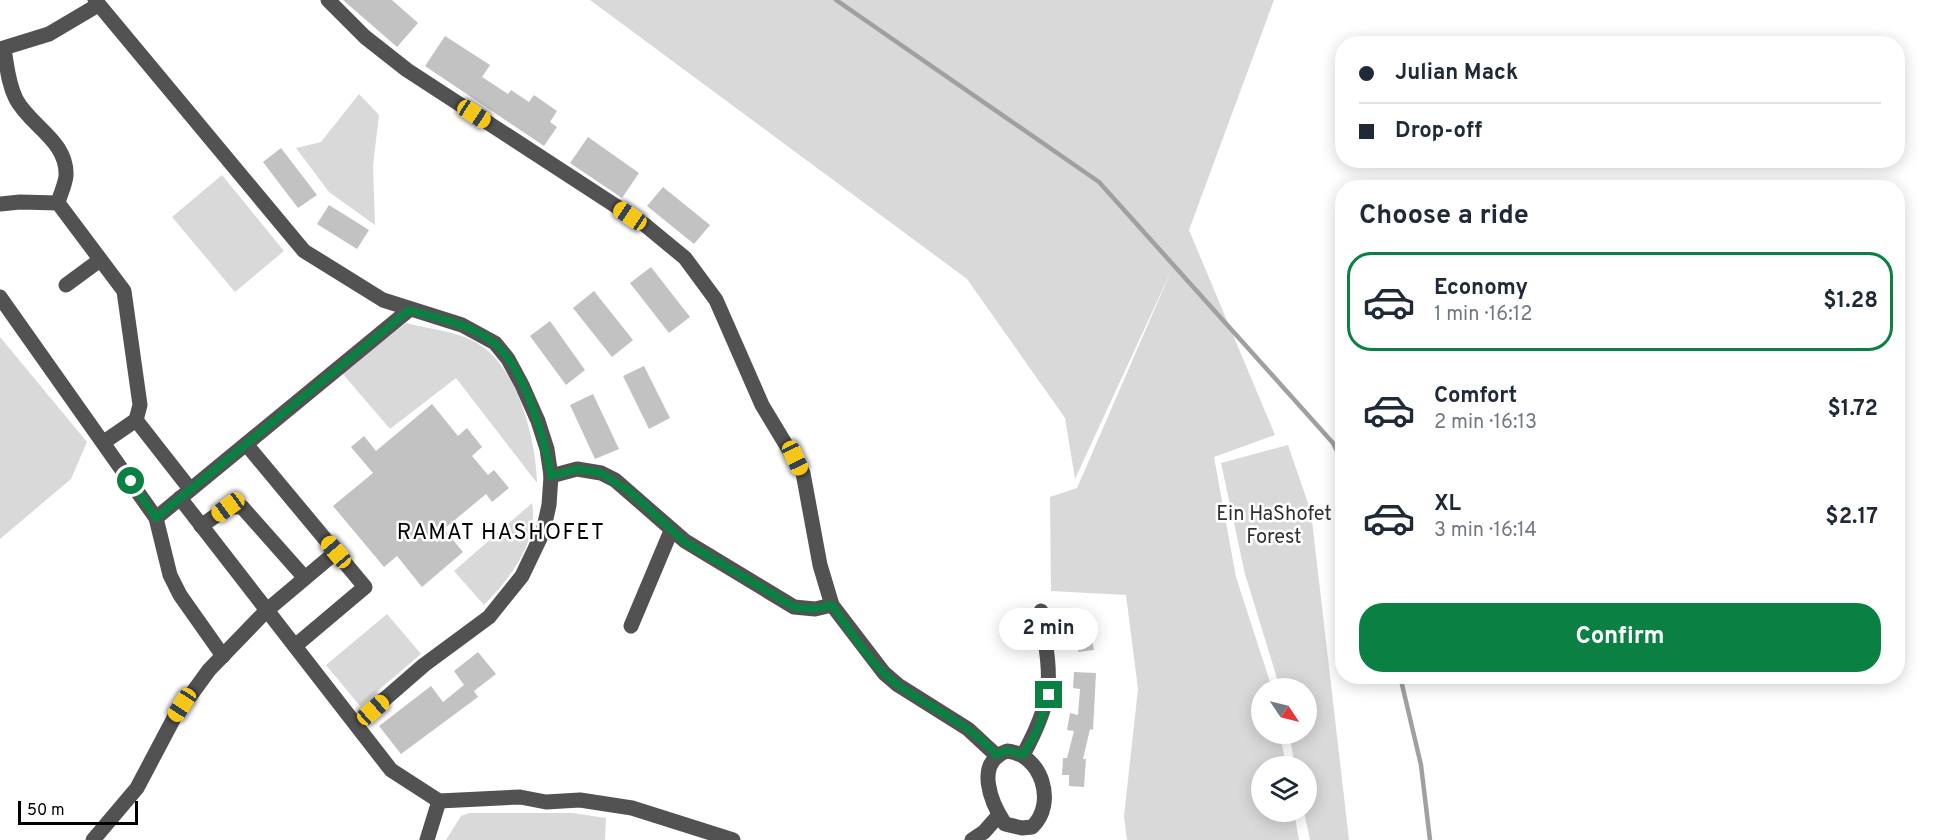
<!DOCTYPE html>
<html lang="en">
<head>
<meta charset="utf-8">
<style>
	:root { --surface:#fff; --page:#f6f6f7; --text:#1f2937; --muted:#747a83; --line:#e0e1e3; --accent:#0b8043 }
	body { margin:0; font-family:Overpass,sans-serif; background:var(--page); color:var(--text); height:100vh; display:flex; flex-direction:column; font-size:22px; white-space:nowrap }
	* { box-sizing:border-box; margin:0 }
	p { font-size:20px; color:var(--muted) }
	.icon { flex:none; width:33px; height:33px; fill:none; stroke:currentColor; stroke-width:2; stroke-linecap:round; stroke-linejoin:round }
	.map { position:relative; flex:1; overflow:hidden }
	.panel { position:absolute; left:1335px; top:180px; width:570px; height:504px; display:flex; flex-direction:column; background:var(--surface); border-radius:24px; box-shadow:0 3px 15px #0003 }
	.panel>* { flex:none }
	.banner { position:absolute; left:1335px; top:36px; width:570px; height:132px; border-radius:24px; box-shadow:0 3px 15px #0003; display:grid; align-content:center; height:132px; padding:0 24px; background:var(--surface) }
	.needle { width:39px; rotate:125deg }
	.fabs { position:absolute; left:1251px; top:678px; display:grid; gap:12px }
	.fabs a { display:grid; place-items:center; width:66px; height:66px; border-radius:50%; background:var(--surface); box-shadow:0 3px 15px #0003; font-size:30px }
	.scale { position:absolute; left:18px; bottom:15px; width:120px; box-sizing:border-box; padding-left:6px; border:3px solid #000; border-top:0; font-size:16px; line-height:21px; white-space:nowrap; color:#000; -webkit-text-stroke:4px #fff; paint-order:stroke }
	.end { position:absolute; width:27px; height:27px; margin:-14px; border:8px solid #0b8043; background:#fff; box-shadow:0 0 0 3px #fff }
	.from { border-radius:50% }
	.bubble { position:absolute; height:42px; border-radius:21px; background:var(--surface); box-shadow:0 3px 15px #0003; font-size:20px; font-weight:700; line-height:42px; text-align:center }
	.car { position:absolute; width:18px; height:36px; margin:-18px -9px; border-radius:8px; box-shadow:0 0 4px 2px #0007; background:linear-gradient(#f5c518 24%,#345 0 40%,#f5c518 0 76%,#345 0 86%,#f5c518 0) }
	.banner b { display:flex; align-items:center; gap:21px; height:57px; font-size:22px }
	.banner b+b { border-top:2px solid var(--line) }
	.banner i { width:15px; height:15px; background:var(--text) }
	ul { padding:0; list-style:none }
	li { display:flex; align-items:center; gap:18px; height:99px; margin:0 12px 9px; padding:0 12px; border:3px solid transparent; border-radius:24px }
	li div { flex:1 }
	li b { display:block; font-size:22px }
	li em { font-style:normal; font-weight:700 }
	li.current { border-color:var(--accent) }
	li>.icon { width:54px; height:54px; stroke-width:1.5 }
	h2 { padding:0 24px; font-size:27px; line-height:72px }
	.cta { display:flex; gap:12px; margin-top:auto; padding:12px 24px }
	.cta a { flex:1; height:69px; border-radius:24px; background:var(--accent); color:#fff; font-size:24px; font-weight:700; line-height:69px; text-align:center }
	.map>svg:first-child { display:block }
	.green { fill:#d9d9d9 }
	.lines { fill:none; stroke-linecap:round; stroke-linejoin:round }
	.stream { stroke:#a0a0a0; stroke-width:4.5 }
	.building { fill:#c2c2c2 }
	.minor { stroke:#525252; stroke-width:15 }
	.route { stroke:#0b8043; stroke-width:8 }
	.labels { text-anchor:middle; stroke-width:5; stroke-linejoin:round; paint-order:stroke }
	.park-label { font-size:20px; fill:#303030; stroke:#fff }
	.quarter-label { font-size:22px; letter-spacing:1.5px; fill:#000; stroke:#fff }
</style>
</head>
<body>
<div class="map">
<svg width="1942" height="840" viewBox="0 0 1942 840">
	<rect width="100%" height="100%" fill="#fff"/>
	<g class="green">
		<path d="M 590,0 L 1274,0 L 1189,230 L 1275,435 L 1214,457 L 1236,577 L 1272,688 L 1262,688 L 1262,734 L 1280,734 L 1286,766 L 1262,766 L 1262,812 L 1294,812 L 1299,840 L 1127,840 L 1124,816 L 1138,689 L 1126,595 L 1051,591 L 1050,497 L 1077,488 L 1172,269 L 1075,479 L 1065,418 L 967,279 Z"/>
		<path d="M 359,94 L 379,115 L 373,166 L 375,225 L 329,192 L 296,148 L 321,142 Z"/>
		<path d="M 222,175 L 284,251 L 235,292 L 172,217 Z"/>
		<path d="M 406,323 C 428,329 457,331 477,343 C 518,367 536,439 537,483 L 456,378 L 390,429 L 342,373 Z"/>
		<path d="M 0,337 L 87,442 L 71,479 L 0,539 Z"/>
		<path d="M 1288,445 L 1311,512 L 1349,840 L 1310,840 L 1304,812 L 1306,812 L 1306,766 L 1295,766 L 1289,734 L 1306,734 L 1306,688 L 1280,688 L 1245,574 L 1221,463 Z"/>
		<path d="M 532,503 C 539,542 509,579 484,605 L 454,571 Z"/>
		<path d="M 387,614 L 421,654 L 360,706 L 326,665 Z"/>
		<path d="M 469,813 L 573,813 L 606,818 L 605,840 L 446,840 L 461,816 Z"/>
	</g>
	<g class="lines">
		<g class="stream">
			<path d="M 836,0 L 1099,182 L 1333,443 L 1342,461"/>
			<path d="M 1400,676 L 1421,765 L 1430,840"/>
		</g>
	</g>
	<g class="building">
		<path d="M 343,0 L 392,0 L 418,23 L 397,47 Z"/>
		<path d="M 445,36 L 490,65 L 482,77 L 508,94 L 511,90 L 529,102 L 534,95 L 557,111 L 550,122 L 557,127 L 544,146 L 425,66 Z"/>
		<path d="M 588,137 L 639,173 L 622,198 L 570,163 Z"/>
		<path d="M 281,148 L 317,195 L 298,208 L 263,162 Z"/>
		<path d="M 663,187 L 710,225 L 694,244 L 647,206 Z"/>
		<path d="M 329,205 L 369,230 L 357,249 L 317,224 Z"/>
		<path d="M 651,267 L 690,317 L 669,333 L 630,283 Z"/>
		<path d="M 594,291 L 633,340 L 612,357 L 573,308 Z"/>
		<path d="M 550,321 L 585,370 L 566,385 L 530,336 Z"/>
		<path d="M 644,366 L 670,418 L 649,429 L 623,376 Z"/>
		<path d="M 593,394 L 619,449 L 595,459 L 570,405 Z"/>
		<path d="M 432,404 L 458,436 L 467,428 L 482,447 L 472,456 L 488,475 L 494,470 L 509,488 L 492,502 L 486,494 L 444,529 L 463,552 L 422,587 L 397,556 L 384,567 L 333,506 L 373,473 L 351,447 L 364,436 L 376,451 Z"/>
		<path d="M 1089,623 L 1094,650 L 1078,652 L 1077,642 L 1070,643 L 1067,626 Z"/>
		<path d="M 478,652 L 496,674 L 474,691 L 478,697 L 401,754 L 379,726 L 431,686 L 443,702 L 464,685 L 454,671 Z"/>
		<path d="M 1074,672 L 1096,673 L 1093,730 L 1090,729 L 1083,759 L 1086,759 L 1084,787 L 1069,786 L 1069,775 L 1062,775 L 1063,758 L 1067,758 L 1074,731 L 1067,730 L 1070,713 L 1078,715 L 1080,689 L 1073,688 Z"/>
	</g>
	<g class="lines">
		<g class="minor">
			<path d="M 95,0 L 304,251 L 383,300 L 462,325 L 495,343 L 508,359 L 522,385 L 538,421 L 547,449 L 551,476 L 549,505 L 543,532 L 522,576 L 489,617 L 424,665 L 356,724"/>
			<path d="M 328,0 L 365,37 L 407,70 L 645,225 L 685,258 L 716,300 L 762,405 L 803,473 L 820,565 L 832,605 L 884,673 L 898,685 L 968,729 L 996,755"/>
			<path d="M 0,49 L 49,34 L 98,5"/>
			<path d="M 4,49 C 7,66 8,83 16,99 C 30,126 68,141 66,176 C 65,185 60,195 58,203"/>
			<path d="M 0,204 L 20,202 L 58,203 L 124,291 L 140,405 L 136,420 L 104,442"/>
			<path d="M 66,285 L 100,260"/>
			<path d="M 0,297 L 156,518 L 170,575 L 180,595 L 223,656"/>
			<path d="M 136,420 L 190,489"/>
			<path d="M 246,444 L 365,587 L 295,646"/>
			<path d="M 551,476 L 577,469 L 601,473 L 615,480 L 685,541 L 794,607 L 815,609 L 832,605"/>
			<path d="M 180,498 L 391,770 L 439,801 L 520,797 L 546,802 L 580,800 L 632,808 L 733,840"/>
			<path d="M 156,518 L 409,310"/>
			<path d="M 201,526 L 228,507 L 242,507 L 305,578"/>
			<path d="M 631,626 L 671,531"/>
			<path d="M 1007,751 C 1042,754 1057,804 1032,827 L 1022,828 L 1005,824 C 991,803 974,762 1007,751 Z"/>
			<path d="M 1023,755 C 1057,693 1050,677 1041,611"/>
			<path d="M 93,840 L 137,788 L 174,718 L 209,670 L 266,611 L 336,552"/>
			<path d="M 427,840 L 439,801"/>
			<path d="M 972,840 L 984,832 L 999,815"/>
		</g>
	</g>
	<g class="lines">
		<path class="route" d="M 131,481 L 156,518 L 409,310 C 437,318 471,324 494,343 C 524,367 545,439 551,476 L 577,469 L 601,473 L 629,491 L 685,542 L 794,607 L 815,609 L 832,605 C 852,633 871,666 899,686 C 932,709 970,724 996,755 L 1007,750 L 1023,755 L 1038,729 L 1049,695"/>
	</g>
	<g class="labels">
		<g class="park-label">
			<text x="1274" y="520">Ein HaShofet<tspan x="1274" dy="23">Forest</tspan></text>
		</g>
		<g class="quarter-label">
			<text x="501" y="539">RAMAT HASHOFET</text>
		</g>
	</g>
</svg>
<div class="fabs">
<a><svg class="needle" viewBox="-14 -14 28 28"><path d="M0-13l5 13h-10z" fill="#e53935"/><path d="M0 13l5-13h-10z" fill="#747a83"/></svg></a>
<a><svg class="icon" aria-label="layers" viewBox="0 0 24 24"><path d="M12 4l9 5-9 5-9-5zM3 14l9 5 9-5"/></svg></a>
</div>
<div class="scale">50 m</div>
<i class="end from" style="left:131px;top:481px"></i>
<i class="end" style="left:1049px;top:695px"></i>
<div class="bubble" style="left:999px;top:608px;width:99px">2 min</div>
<i class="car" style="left:474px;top:114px;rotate:123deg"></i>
<i class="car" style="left:630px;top:216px;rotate:304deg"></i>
<i class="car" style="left:795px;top:458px;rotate:155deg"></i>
<i class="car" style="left:228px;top:507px;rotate:234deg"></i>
<i class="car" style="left:336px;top:552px;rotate:320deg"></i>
<i class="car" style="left:182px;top:705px;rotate:213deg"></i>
<i class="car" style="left:373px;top:710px;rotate:49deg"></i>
<div class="banner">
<b><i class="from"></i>Julian Mack</b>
<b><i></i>Drop-off</b>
</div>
<section class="panel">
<h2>Choose a ride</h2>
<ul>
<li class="current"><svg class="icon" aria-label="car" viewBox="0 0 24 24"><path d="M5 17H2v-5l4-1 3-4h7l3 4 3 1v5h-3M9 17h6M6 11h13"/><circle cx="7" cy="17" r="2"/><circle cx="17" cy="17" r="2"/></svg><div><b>Economy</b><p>1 min · 16:12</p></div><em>$1.28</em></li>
<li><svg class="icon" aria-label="car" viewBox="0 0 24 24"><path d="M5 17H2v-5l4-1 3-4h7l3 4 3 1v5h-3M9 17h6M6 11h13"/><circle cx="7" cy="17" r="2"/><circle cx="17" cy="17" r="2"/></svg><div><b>Comfort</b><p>2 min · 16:13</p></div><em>$1.72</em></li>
<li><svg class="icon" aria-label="car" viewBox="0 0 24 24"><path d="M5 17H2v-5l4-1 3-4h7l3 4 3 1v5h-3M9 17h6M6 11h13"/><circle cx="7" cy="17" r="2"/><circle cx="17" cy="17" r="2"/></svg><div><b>XL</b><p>3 min · 16:14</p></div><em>$2.17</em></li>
</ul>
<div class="cta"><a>Confirm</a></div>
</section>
</div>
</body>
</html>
